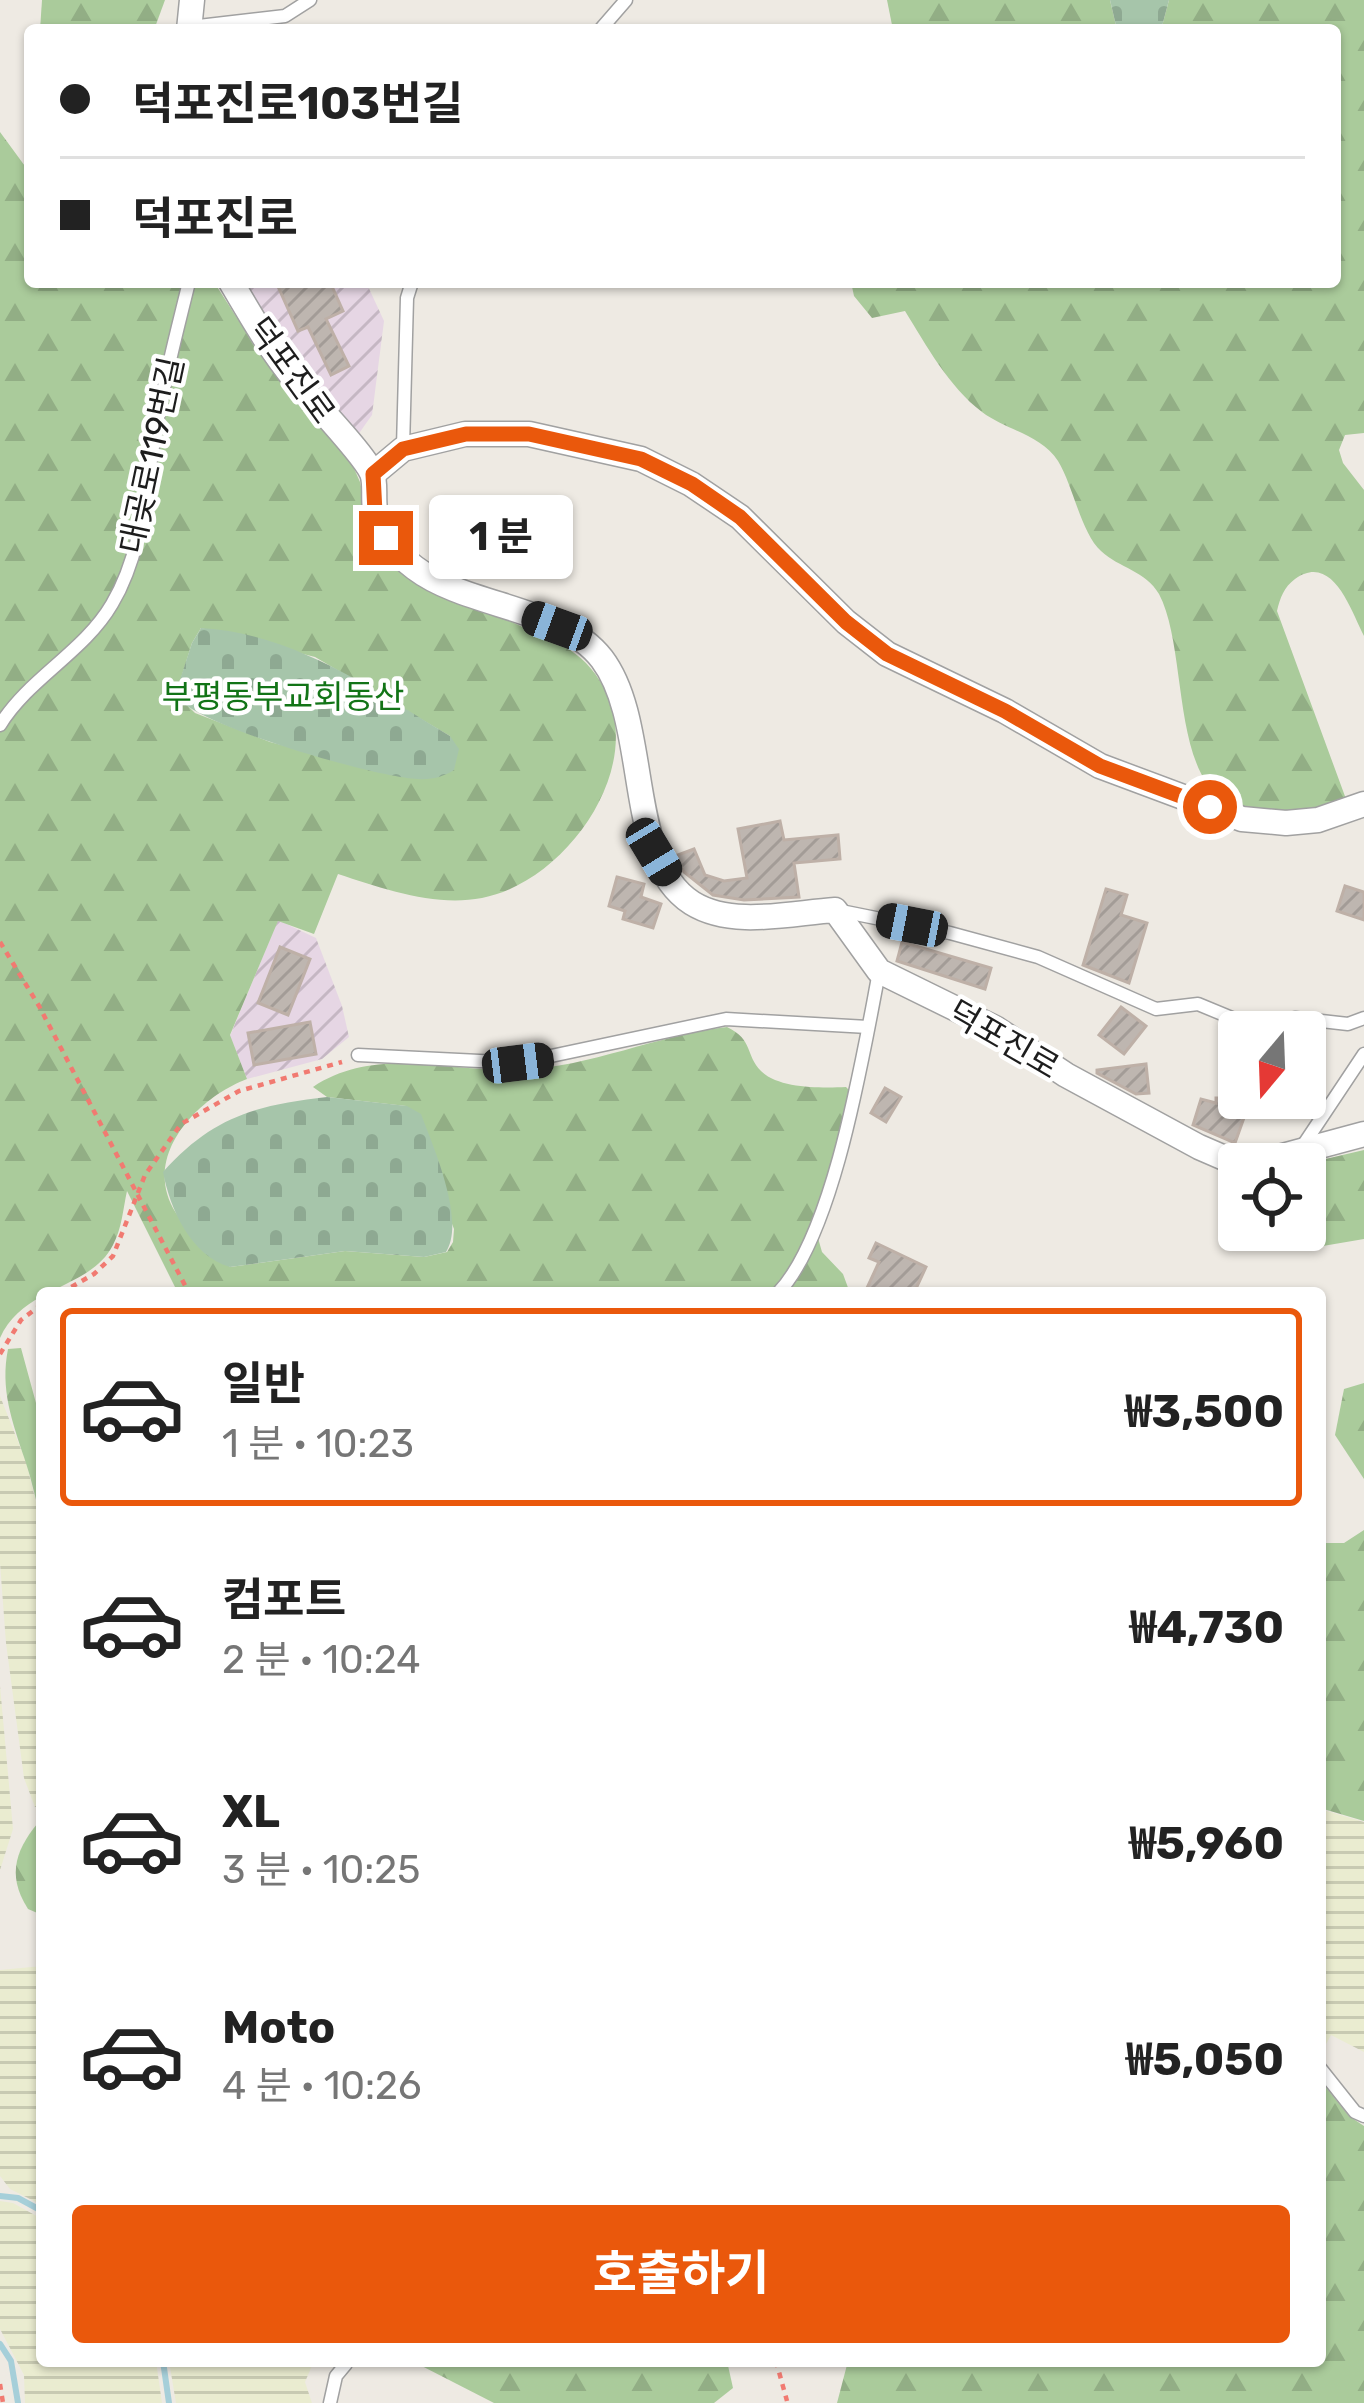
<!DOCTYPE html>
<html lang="ko">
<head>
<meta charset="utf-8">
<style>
	:root { --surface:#fff; --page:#f2f2f2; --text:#222; --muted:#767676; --line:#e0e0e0; --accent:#ea580c }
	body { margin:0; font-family:Rubik,"Noto Sans KR",sans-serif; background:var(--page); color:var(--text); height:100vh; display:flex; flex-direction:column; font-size:45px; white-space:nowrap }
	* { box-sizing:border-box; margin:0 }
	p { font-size:39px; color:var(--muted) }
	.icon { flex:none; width:66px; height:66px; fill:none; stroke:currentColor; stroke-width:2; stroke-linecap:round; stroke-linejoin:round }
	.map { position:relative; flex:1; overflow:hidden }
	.details { position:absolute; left:36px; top:1287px; width:1290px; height:1080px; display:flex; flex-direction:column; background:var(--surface); border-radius:12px; box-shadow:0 3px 9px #0004 }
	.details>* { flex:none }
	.banner { position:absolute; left:24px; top:24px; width:1317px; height:264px; border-radius:12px; box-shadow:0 3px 9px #0004; display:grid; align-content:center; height:264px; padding:0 36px; background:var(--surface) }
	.needle { width:78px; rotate:199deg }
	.buttons { position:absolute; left:1218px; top:1011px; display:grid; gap:24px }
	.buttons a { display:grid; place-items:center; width:108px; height:108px; border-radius:12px; background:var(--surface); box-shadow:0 3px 9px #0004; font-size:60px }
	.end { position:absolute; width:54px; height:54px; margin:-27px; border:15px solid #ea580c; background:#fff; box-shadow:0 0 0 6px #fff }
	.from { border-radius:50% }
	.bubble { position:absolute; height:84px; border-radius:12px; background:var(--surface); box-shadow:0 3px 9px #0004; font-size:39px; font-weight:700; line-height:84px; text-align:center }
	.car { position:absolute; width:36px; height:72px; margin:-36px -18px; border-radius:15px; box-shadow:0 0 9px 3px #0007; background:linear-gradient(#222 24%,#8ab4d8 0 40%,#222 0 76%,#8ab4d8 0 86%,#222 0) }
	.banner b { display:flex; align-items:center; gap:42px; height:114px; font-size:45px }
	.banner b+b { border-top:3px solid var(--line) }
	.banner i { width:30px; height:30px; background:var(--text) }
	ul { padding:21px 0 0; list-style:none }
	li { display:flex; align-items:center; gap:36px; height:198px; margin:0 24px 18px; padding:0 12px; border:6px solid transparent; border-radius:12px }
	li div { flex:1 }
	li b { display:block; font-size:45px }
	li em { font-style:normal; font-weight:700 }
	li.current { border-color:var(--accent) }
	li>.icon { width:108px; height:108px; stroke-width:1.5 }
	.cta { display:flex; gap:24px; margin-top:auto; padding:24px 36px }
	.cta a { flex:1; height:138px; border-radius:12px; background:var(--accent); color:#fff; font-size:48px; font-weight:700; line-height:138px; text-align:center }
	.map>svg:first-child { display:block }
	.industrial { fill:url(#industrial-furrows) }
	.farmland { fill:url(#farmland-rules) }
	.forest { fill:url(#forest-firs); fill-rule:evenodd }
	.cemetery { fill:url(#cemetery-stones) }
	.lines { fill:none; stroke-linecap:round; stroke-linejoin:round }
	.stream { stroke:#a6cfd9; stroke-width:6 }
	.building { fill:url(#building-hatch); stroke:#beb0a7; stroke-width:3 }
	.service-casing { stroke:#a1a1a1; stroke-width:15 }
	.minor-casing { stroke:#a1a1a1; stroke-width:27 }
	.path { stroke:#f17a71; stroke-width:4.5; stroke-dasharray:6 6; stroke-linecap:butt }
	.service { stroke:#fff; stroke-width:12 }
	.minor { stroke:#fff; stroke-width:24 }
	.route { stroke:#ea580c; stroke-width:15 }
	.labels { text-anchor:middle; stroke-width:9; stroke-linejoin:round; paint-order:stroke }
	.street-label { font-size:33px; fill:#1d1d1d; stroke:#fff }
	.park-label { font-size:33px; fill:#127417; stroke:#fff }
</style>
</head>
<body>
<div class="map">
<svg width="1364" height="2403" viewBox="0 0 1364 2403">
	<defs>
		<pattern id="industrial-furrows" width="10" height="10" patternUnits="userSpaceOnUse" patternTransform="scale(3)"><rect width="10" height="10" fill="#e6d6e4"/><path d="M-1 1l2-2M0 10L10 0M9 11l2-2" fill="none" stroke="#c5b7c3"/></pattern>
		<pattern id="farmland-rules" width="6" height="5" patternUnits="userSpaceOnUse" patternTransform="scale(3)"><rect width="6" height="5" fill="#eaecd0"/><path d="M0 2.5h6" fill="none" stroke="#c8cab2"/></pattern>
		<pattern id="forest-firs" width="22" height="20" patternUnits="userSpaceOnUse" patternTransform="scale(3)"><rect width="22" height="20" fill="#aacb9b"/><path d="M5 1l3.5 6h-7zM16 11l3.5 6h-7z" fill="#92ae85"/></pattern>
		<pattern id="cemetery-stones" width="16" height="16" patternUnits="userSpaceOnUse" patternTransform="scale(3)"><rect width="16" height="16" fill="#a6c5aa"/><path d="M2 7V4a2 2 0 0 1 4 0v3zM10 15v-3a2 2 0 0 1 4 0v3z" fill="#8ea992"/></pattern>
		<pattern id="building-hatch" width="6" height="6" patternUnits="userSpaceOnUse" patternTransform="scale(3)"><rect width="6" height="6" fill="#beb6b0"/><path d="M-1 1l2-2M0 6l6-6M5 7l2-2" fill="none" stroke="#a39c97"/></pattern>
	</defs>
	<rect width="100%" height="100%" fill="#eeeae3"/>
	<g class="industrial">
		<path d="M 244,282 L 366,282 L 384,321 L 372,415 L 355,439 L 294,358 Z"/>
		<path d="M 278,920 L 316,938 L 342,1006 L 349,1037 L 322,1059 L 247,1079 L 230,1036 Z"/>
	</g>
	<g class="farmland">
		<path d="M 0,1396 L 26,1462 L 42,1526 L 42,1807 L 35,1807 L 24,1778 L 6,1643 L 0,1563 Z"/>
		<path d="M 0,1686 L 13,1829 L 0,1870 Z"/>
		<path d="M 1320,1809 L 1364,1822 L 1364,2052 L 1331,2035 L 1320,2055 Z"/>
		<path d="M 42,1966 L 42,2205 L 10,2189 L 0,2176 L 0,1970 Z"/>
		<path d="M 0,2201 L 13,2203 L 42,2219 L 42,2361 L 156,2361 L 162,2403 L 25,2403 L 24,2375 L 0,2329 Z"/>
		<path d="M 169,2361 L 314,2361 L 305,2382 L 312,2403 L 176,2403 Z"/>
	</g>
	<g class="forest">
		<path d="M 42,0 L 165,0 L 154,30 L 40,30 Z"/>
		<path d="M 887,0 L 1110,0 L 1117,30 L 893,30 Z"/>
		<path d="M 1169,0 L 1364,0 L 1364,433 L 1345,435 L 1339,450 L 1343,463 L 1364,490 L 1364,636 C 1351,611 1333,552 1295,579 C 1284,587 1280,598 1277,611 L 1346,799 C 1311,813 1257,824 1223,800 C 1172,765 1187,647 1159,594 C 1146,571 1119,568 1101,551 C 1081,533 1073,485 1058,461 C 1041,435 1006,430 982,412 C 949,387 926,345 905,311 L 872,318 L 854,296 L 851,282 L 1335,282 L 1335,30 L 1161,30 Z"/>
		<path d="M 0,132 L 30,173 L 30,282 L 214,282 L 255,346 L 353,466 L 360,482 L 371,532 C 414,560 457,594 502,617 C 539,637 576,642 600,681 C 652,762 567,882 482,898 C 434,907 384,889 338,874 L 314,934 L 278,921 L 230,1035 L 247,1079 C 197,1098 140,1157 176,1213 C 188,1233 213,1250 230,1267 L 345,1251 L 424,1257 L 447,1252 L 453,1242 L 454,1229 L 406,1106 L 327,1097 L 313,1087 C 376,1045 450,1073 520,1070 C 590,1067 657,1035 727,1027 C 754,1040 745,1055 761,1071 C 779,1089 823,1088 846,1087 L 855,1096 L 818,1238 L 822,1252 L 843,1274 L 850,1293 L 178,1293 L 127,1191 C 123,1209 122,1228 113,1245 C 90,1290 24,1285 0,1338 ZM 201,628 L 315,657 L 450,736 L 320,755 L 270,742 L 195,713 L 176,694 L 192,643 Z"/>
		<path d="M 1364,1150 L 1364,1239 L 1317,1247 C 1303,1226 1306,1189 1304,1164 Z"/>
		<path d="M 21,1348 L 42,1425 L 42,1526 C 37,1504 32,1481 25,1460 C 12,1421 0,1389 8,1349 Z"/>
		<path d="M 1364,1383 L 1364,1479 L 1335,1435 L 1344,1389 Z"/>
		<path d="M 1364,1530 L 1364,1821 L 1320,1808 L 1320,1543 L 1344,1543 Z"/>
		<path d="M 42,1818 L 42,1915 L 28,1909 C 5,1873 17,1847 42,1818 Z"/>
		<path d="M 1320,2080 L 1349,2116 L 1364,2126 L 1364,2403 L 837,2403 L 848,2361 L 1320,2361 Z"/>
		<path d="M 412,2361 L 727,2361 L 733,2388 L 714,2403 L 494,2403 Z"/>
	</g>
	<g class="cemetery">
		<path d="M 1110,0 L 1169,0 L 1161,30 L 1117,30 Z"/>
		<path d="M 201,628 C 294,633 374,690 450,736 L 459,749 L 454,770 C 443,777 431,780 418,779 C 378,778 193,725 175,695 L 192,643 Z"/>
		<path d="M 327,1097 L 407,1106 L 421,1114 C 433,1146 466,1221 446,1252 L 424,1257 L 345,1251 L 230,1267 C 191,1256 170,1209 163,1172 C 212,1117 256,1105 327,1097 Z"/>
	</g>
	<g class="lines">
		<g class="stream">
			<path d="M 0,2196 L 18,2198 L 42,2211"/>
			<path d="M 0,2344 L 11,2361 L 18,2403"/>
			<path d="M 163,2361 L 169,2403"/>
		</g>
	</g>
	<g class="building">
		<path d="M 276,282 L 330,282 L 343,311 L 326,319 L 349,366 L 331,375 L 308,327 L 298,331 Z"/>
		<path d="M 780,821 L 784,840 L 838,835 L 840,859 L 794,863 L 799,897 L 744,900 L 713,895 L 684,872 L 675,856 L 694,849 L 705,875 L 724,881 L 747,878 L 738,829 Z"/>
		<path d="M 617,877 L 644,884 L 641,897 L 661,904 L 653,928 L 623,919 L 625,911 L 609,906 Z"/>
		<path d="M 1345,886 L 1364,892 L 1364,920 L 1337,911 Z"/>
		<path d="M 1106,889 L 1127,895 L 1121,915 L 1147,923 L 1129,983 L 1083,965 Z"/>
		<path d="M 902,942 L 991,968 L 985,989 L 897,961 Z"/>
		<path d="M 280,947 L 310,959 L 288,1015 L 258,1003 Z"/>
		<path d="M 1121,1007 L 1146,1026 L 1124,1054 L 1099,1035 Z"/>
		<path d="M 310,1022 L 316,1054 L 254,1065 L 248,1033 Z"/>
		<path d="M 1146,1064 L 1149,1093 L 1136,1094 L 1097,1073 L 1097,1070 Z"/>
		<path d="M 885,1088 L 901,1097 L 886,1122 L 871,1113 Z"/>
		<path d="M 1216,1098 L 1251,1098 L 1235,1143 L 1193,1125 L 1201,1099 L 1216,1103 Z"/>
		<path d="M 876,1243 L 926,1267 L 914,1293 L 879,1293 L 867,1288 L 879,1262 L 869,1258 Z"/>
	</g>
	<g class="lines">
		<g class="service-casing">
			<g id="service">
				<path d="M 190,27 L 285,16 L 310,0"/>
				<path d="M 600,30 L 626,0"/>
				<path d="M 403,447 L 407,298 L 412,282"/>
				<path d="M 0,725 C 29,678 84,652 112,604 C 145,549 146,478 158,417 C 166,372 178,327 189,282"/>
				<path d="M 836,910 L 950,933 L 1038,957 L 1156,1009 L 1198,1004 L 1256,1028 L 1295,1018 L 1348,1024 L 1364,1018"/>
				<path d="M 358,1055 L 518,1063 L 726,1019 L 868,1027"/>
				<path d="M 1300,1150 L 1364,1054"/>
				<path d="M 778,1293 C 834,1234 863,1055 879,972"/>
				<path d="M 1320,2068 L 1355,2112 L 1364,2116"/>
				<path d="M 330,2403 L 336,2376 L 346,2364"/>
			</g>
		</g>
		<g class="minor-casing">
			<g id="minor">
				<path d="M 189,30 L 192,0"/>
				<path d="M 231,282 C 251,316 271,351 296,381 C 313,402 363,453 372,473 C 376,483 373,498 375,509 C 379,533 396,554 415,568 C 468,608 561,606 602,659 C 651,724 624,859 692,903 C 732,928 790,913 835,910 L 879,971 L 995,1028 L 1066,1075 L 1199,1147 L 1236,1163 L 1275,1158 L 1364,1134"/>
				<path d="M 373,474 L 403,449 L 465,434 L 529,434 L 641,459 L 691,484 L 740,517 L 846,622 L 887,654 L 1005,711 L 1100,766 L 1242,819 L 1286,823 L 1318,820 L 1364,804"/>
			</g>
		</g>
		<g class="path">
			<path d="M 0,942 L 39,1006 L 189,1293"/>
			<path d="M 61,1293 L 94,1274 L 113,1256 L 145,1175 L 181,1124 L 239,1091 L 342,1062"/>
			<path d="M 0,1354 L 21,1320 L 42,1304"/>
			<path d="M 776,2361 L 787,2401"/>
			<path d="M 0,2384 L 3,2403"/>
		</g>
		<use href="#service" class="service"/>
		<use href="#minor" class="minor"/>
	</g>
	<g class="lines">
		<path class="route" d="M 386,538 L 375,512 L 373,474 L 403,449 L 466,434 L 529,434 L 641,459 L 692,484 L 740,517 L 846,622 L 887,654 L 1005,711 L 1100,766 L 1210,807"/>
	</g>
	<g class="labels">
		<g class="street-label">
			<text transform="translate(292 370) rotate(54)" y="12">덕포진로</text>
			<text transform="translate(151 455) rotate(-78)" y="12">대곶로119번길</text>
			<text transform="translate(1004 1039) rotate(30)" y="12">덕포진로</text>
		</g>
		<g class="park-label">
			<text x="283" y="708">부평동부교회동산</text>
		</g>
	</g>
</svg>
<div class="buttons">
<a><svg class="needle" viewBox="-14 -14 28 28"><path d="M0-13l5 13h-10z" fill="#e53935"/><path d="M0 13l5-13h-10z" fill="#767676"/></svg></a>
<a><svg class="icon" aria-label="locate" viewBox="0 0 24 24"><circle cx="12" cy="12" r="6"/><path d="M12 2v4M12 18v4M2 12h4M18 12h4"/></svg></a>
</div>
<i class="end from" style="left:1210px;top:807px"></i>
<i class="end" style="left:386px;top:538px"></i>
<div class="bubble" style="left:429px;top:495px;width:144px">1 분</div>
<i class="car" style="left:557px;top:626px;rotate:290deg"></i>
<i class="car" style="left:654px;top:852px;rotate:149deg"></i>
<i class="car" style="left:912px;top:925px;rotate:281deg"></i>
<i class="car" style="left:518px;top:1063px;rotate:83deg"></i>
<div class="banner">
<b><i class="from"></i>덕포진로103번길</b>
<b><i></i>덕포진로</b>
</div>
<section class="details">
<ul>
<li class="current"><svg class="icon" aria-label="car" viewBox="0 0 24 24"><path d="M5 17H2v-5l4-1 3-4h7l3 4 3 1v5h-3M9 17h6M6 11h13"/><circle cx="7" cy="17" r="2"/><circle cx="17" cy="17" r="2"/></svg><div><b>일반</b><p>1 분 · 10:23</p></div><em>₩3,500</em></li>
<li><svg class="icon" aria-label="car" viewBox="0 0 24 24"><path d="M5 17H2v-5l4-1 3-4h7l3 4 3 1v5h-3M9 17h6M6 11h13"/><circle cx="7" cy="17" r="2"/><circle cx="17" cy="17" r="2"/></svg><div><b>컴포트</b><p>2 분 · 10:24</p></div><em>₩4,730</em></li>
<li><svg class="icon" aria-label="car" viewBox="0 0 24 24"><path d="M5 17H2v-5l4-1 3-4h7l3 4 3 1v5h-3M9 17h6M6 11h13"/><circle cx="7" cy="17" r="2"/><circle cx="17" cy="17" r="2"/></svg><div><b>XL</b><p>3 분 · 10:25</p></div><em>₩5,960</em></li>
<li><svg class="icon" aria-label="car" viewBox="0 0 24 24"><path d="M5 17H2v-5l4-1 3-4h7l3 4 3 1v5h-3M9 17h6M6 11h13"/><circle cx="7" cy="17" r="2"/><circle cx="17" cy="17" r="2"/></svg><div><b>Moto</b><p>4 분 · 10:26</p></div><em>₩5,050</em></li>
</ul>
<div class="cta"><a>호출하기</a></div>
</section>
</div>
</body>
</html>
